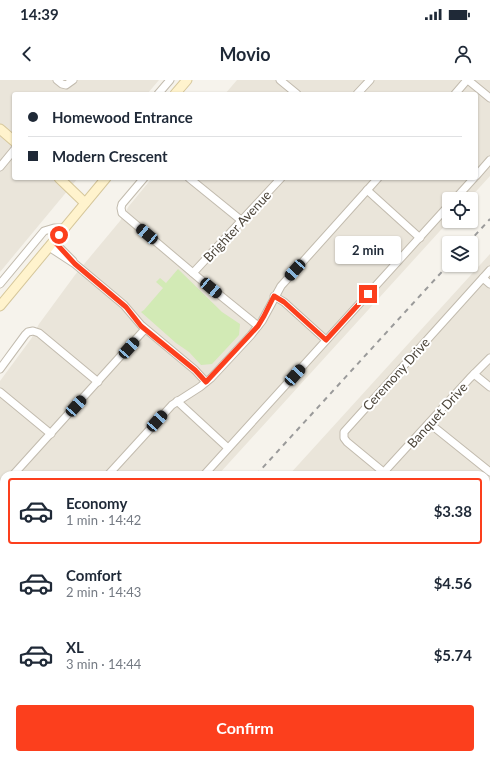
<!DOCTYPE html>
<html lang="en">
<head>
<meta charset="utf-8">
<style>
	:root { --surface:#fff; --page:#f6f6f7; --text:#1f2937; --muted:#747a83; --line:#e0e1e3; --accent:#fc3f1d }
	body { margin:0; font-family:Lato,sans-serif; background:var(--page); color:var(--text); height:100vh; display:flex; flex-direction:column; font-size:15px; white-space:nowrap }
	* { box-sizing:border-box; margin:0 }
	p { font-size:13px; color:var(--muted) }
	.icon { flex:none; width:22px; height:22px; fill:none; stroke:currentColor; stroke-width:2; stroke-linecap:round; stroke-linejoin:round }
	.map { position:relative; flex:1; overflow:hidden }
	.panel { position:absolute; left:0px; top:391px; width:490px; height:288px; display:flex; flex-direction:column; background:var(--surface); border-radius:12px 12px 0 0; box-shadow:0 1px 3px #0004 }
	.panel>* { flex:none }
	.hud { position:absolute; left:12px; top:12px; width:466px; height:88px; border-radius:4px; box-shadow:0 1px 3px #0004; display:grid; align-content:center; height:88px; padding:0 16px; background:var(--surface) }
	.fabs { position:absolute; left:442px; top:112px; display:grid; gap:8px }
	.fabs a { display:grid; place-items:center; width:36px; height:36px; border-radius:4px; background:var(--surface); box-shadow:0 1px 3px #0004; font-size:20px }
	.end { position:absolute; width:18px; height:18px; margin:-9px; border:5px solid #fc3f1d; background:#fff; box-shadow:0 0 0 2px #fff }
	.from { border-radius:50% }
	.bubble { position:absolute; height:28px; border-radius:4px; background:var(--surface); box-shadow:0 1px 3px #0004; font-size:13px; font-weight:700; line-height:28px; text-align:center }
	.car { position:absolute; width:12px; height:24px; margin:-12px -6px; border-radius:5px; box-shadow:0 0 3px 1px #0007; background:linear-gradient(#222 24%,#8ab4d8 0 40%,#222 0 76%,#8ab4d8 0 86%,#222 0) }
	.hud b { display:flex; align-items:center; gap:14px; height:38px; font-size:15px }
	.hud b+b { border-top:1px solid var(--line) }
	.hud i { width:10px; height:10px; background:var(--text) }
	ul { padding:7px 0 0; list-style:none }
	li { display:flex; align-items:center; gap:12px; height:66px; margin:0 8px 6px; padding:0 8px; border:2px solid transparent; border-radius:4px }
	li div { flex:1 }
	li b { display:block; font-size:15px }
	li em { font-style:normal; font-weight:700 }
	li.active { border-color:var(--accent) }
	li>.icon { width:36px; height:36px; stroke-width:1.5 }
	.action { display:flex; gap:8px; margin-top:auto; padding:8px 16px }
	.action a { flex:1; height:46px; border-radius:4px; background:var(--accent); color:#fff; font-size:16px; font-weight:700; line-height:46px; text-align:center }
	.status { display:flex; justify-content:space-between; align-items:center; height:28px; padding:0 20px; background:var(--surface); direction:ltr }
	.status svg { height:11px; fill:currentColor }
	header { display:flex; justify-content:space-between; align-items:center; height:52px; padding:0 16px; background:var(--surface); font-size:18px; font-weight:700 }
	.map>svg:first-child { display:block }
	.residential { fill:#eae5da }
	.green { fill:#d2eab5 }
	.lines { fill:none; stroke-linecap:round; stroke-linejoin:round }
	.street-casing { stroke:#c2bbae; stroke-width:9 }
	.secondary-casing { stroke:#d6c79b; stroke-width:11 }
	.street { stroke:#fff; stroke-width:7 }
	.secondary { stroke:#fff3cd; stroke-width:9 }
	.rail { stroke:#9a9a9a; stroke-width:2; stroke-dasharray:5 5; stroke-linecap:butt }
	.route { stroke:#fc3f1d; stroke-width:5 }
	.labels { text-anchor:middle; stroke-width:4; stroke-linejoin:round; paint-order:stroke }
	.street-label { font-size:13px; fill:#4b4439; stroke:#fff }
</style>
</head>
<body>
<div class="status"><b>14:39</b><svg viewBox="0 0 49 12"><path d="M0 12V9h3v3zM5 12V6h3v6zM10 12V3h3v9zM15 12V0h3v12zM26 1h20v11H26zM47 4h2v5h-2z"/></svg></div>
<header><svg class="icon" aria-label="back" viewBox="0 0 24 24"><path d="M15 5l-7 7 7 7"/></svg>Movio<svg class="icon" aria-label="person" viewBox="0 0 24 24"><circle cx="12" cy="8" r="4"/><path d="M4 21q1-7 8-7t8 7"/></svg></header>
<div class="map">
<svg width="490" height="679" viewBox="0 0 490 679">
	<rect width="100%" height="100%" fill="#f6f3ec"/>
	<g class="residential">
		<path d="M 0,0 L 159,0 L 147,14 L 14,14 L 14,98 L 78,98 L 0,192 Z"/>
		<path d="M 237,0 L 490,0 L 490,96 L 469,119 L 449,119 L 449,141 L 218,395 L 4,395 L 4,441 L 0,438 L 0,301 L 31,259 L 39,244 L 75,195 L 120,141 L 129,126 L 152,98 L 476,98 L 476,14 L 225,14 Z"/>
		<path d="M 490,174 L 490,679 L 302,679 L 297,675 L 486,675 L 486,395 L 289,395 Z"/>
		<path d="M 0,524 L 4,527 L 4,628 L 0,633 Z"/>
		<path d="M 34,675 L 179,675 L 183,676 L 193,675 L 200,679 L 30,679 Z"/>
	</g>
	<path class="green" d="M 178,189 L 222,232 L 240,244 L 239,255 L 212,284 L 201,285 L 189,272 L 176,263 L 141,232 L 144,230 L 163,208 L 156,202 L 160,198 L 166,203 Z"/>
	<g class="lines">
		<g class="street-casing">
			<g id="street">
				<path d="M 57,0 L 62,4 L 66,5 L 73,0"/>
				<path d="M 280,0 L 297,14"/>
				<path d="M 468,0 L 490,18"/>
				<path d="M 158,14 L 170,0"/>
				<path d="M 357,14 L 370,0"/>
				<path d="M 455,14 L 467,0"/>
				<path d="M 0,87 L 14,70"/>
				<path d="M 476,96 L 490,80"/>
				<path d="M 144,98 L 122,124 L 121,128 L 122,133 L 200,199 L 258,246"/>
				<path d="M 189,98 L 242,141"/>
				<path d="M 367,110 L 420,158"/>
				<path d="M 455,119 L 474,98"/>
				<path d="M 53,161 L 73,181"/>
				<path d="M 49,167 L 75,184 L 124,225 L 141,245 L 195,290 L 206,302"/>
				<path d="M 193,193 L 281,98"/>
				<path d="M 483,198 L 490,204"/>
				<path d="M 0,204 L 44,151 L 54,148 L 64,148"/>
				<path d="M 274,216 L 284,222 L 326,260"/>
				<path d="M 0,289 L 25,255 L 28,252 L 33,251 L 39,253 L 98,302"/>
				<path d="M 474,294 L 490,307"/>
				<path d="M 0,312 L 51,354"/>
				<path d="M 177,321 L 228,368"/>
				<path d="M 429,343 L 490,392"/>
				<path d="M 384,392 L 470,298 L 490,278"/>
				<path d="M 13,395 L 145,249"/>
				<path d="M 108,395 L 172,325 L 200,307 L 211,298 L 251,255 L 262,241 L 281,206 L 378,98"/>
				<path d="M 204,395 L 449,125"/>
				<path d="M 387,395 L 347,362 L 344,358 L 344,352 L 490,190"/>
				<path d="M 0,410 L 4,405"/>
				<path d="M 486,444 L 490,439"/>
				<path d="M 486,549 L 490,541"/>
				<path d="M 486,553 L 490,560"/>
				<path d="M 0,567 L 4,571"/>
				<path d="M 0,617 L 4,612"/>
				<path d="M 486,652 L 490,647"/>
				<path d="M 110,675 L 116,679"/>
				<path d="M 306,675 L 311,679"/>
				<path d="M 45,679 L 49,675"/>
				<path d="M 375,679 L 379,675"/>
				<path d="M 464,679 L 468,675"/>
			</g>
		</g>
		<g class="secondary-casing">
			<g id="secondary">
				<path d="M 175,14 L 187,0"/>
				<path d="M 0,49 L 14,61"/>
				<path d="M 59,98 L 85,123"/>
				<path d="M 0,226 L 106,98"/>
				<path d="M 0,485 L 4,489"/>
				<path d="M 235,675 L 240,679"/>
			</g>
		</g>
		<use href="#street" class="street"/>
		<use href="#secondary" class="secondary"/>
		<g class="rail">
			<path d="M 468,163 L 490,139"/>
			<path d="M 256,395 L 449,184"/>
			<path d="M 0,675 L 4,671"/>
		</g>
	</g>
	<g class="lines">
		<path class="route" d="M 59,155 L 54,161 L 75,184 L 126,227 L 141,246 L 195,290 L 206,302 L 258,246 L 264,236 L 274,216 L 284,222 L 326,260 L 368,214"/>
	</g>
	<g class="labels">
		<g class="street-label">
			<text transform="translate(237 146) rotate(-47)" y="5">Brighter Avenue</text>
			<text transform="translate(396 294) rotate(-48)" y="5">Ceremony Drive</text>
			<text transform="translate(437 335) rotate(-48)" y="5">Banquet Drive</text>
		</g>
	</g>
</svg>
<div class="fabs">
<a><svg class="icon" aria-label="locate" viewBox="0 0 24 24"><circle cx="12" cy="12" r="6"/><path d="M12 2v4M12 18v4M2 12h4M18 12h4"/></svg></a>
<a><svg class="icon" aria-label="layers" viewBox="0 0 24 24"><path d="M12 4l9 5-9 5-9-5zM3 14l9 5 9-5"/></svg></a>
</div>
<i class="end from" style="left:59px;top:155px"></i>
<i class="end" style="left:368px;top:214px"></i>
<div class="bubble" style="left:335px;top:156px;width:66px">2 min</div>
<i class="car" style="left:147px;top:154px;rotate:310deg"></i>
<i class="car" style="left:295px;top:190px;rotate:222deg"></i>
<i class="car" style="left:211px;top:208px;rotate:130deg"></i>
<i class="car" style="left:129px;top:268px;rotate:42deg"></i>
<i class="car" style="left:295px;top:295px;rotate:42deg"></i>
<i class="car" style="left:76px;top:326px;rotate:42deg"></i>
<i class="car" style="left:157px;top:341px;rotate:42deg"></i>
<div class="hud">
<b><i class="from"></i>Homewood Entrance</b>
<b><i></i>Modern Crescent</b>
</div>
<section class="panel">
<ul>
<li class="active"><svg class="icon" aria-label="car" viewBox="0 0 24 24"><path d="M5 17H2v-5l4-1 3-4h7l3 4 3 1v5h-3M9 17h6M6 11h13"/><circle cx="7" cy="17" r="2"/><circle cx="17" cy="17" r="2"/></svg><div><b>Economy</b><p>1 min · 14:42</p></div><em>$3.38</em></li>
<li><svg class="icon" aria-label="car" viewBox="0 0 24 24"><path d="M5 17H2v-5l4-1 3-4h7l3 4 3 1v5h-3M9 17h6M6 11h13"/><circle cx="7" cy="17" r="2"/><circle cx="17" cy="17" r="2"/></svg><div><b>Comfort</b><p>2 min · 14:43</p></div><em>$4.56</em></li>
<li><svg class="icon" aria-label="car" viewBox="0 0 24 24"><path d="M5 17H2v-5l4-1 3-4h7l3 4 3 1v5h-3M9 17h6M6 11h13"/><circle cx="7" cy="17" r="2"/><circle cx="17" cy="17" r="2"/></svg><div><b>XL</b><p>3 min · 14:44</p></div><em>$5.74</em></li>
</ul>
<div class="action"><a>Confirm</a></div>
</section>
</div>
</body>
</html>
